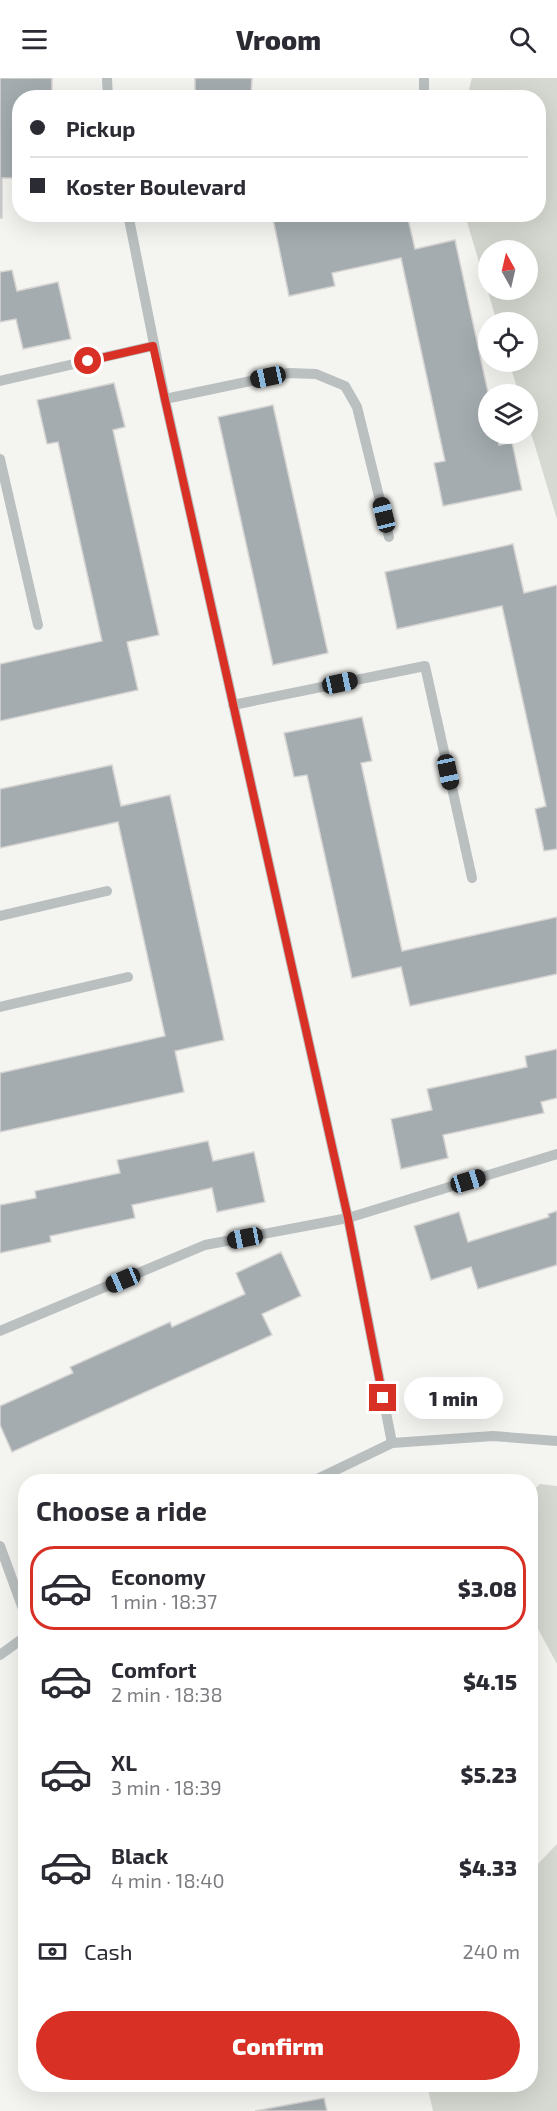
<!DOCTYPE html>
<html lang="en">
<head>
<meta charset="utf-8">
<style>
	:root { --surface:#fff; --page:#f7f7f7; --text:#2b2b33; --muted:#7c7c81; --line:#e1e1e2; --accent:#d93025 }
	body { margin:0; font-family:"Exo 2",sans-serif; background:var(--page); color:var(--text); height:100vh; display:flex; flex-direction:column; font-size:22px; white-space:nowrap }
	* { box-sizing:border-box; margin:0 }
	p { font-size:20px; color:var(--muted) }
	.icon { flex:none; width:33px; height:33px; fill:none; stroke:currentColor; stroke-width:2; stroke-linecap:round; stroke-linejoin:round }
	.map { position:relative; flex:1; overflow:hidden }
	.side { position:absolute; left:18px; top:1396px; width:520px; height:618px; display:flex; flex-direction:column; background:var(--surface); border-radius:24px; box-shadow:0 6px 24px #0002 }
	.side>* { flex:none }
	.guide { position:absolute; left:12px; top:12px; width:534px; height:132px; border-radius:24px; box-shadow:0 6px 24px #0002; display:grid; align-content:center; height:132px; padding:0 18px; background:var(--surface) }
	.needle { width:39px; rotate:352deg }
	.tools { position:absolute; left:478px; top:162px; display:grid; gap:12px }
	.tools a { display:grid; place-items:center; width:60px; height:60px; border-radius:50%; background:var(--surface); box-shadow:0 6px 24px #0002; font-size:30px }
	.end { position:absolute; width:27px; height:27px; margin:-14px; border:8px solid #d93025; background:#fff; box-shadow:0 0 0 3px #fff }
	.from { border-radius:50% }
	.bubble { position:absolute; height:42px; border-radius:21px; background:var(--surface); box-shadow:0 6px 24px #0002; font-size:20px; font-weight:800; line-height:42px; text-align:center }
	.car { position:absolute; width:18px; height:36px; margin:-18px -9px; border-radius:8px; box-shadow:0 0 4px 2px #0007; background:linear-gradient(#222 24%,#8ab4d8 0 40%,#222 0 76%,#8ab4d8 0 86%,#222 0) }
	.guide b { display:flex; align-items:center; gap:21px; height:57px; font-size:22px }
	.guide b+b { border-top:2px solid var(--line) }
	.guide i { width:15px; height:15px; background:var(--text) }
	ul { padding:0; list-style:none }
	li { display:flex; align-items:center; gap:18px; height:84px; margin:0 12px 9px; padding:0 6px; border:3px solid transparent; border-radius:24px }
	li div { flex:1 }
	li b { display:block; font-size:22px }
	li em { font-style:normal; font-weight:800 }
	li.current { border-color:var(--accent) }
	li>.icon { width:54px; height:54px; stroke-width:1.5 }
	h2 { padding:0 18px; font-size:27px; line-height:72px }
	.pay { display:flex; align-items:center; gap:15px; height:66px; padding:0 18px; font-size:22px }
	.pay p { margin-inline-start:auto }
	.button { display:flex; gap:12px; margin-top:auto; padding:12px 18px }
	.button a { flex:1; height:69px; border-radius:36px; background:var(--accent); color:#fff; font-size:24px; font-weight:800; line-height:69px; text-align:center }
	header { display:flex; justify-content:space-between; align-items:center; height:78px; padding:0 18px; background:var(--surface); font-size:27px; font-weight:800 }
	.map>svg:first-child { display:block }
	.green { fill:#d5d9d1; fill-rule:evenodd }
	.building { fill:#a4acaf; stroke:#d6d5d4; stroke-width:1.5 }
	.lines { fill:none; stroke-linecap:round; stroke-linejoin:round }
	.minor { stroke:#babfc0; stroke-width:10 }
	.route { stroke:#d93025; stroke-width:8 }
</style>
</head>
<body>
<header><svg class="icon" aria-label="menu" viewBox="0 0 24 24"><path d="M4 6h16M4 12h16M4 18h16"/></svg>Vroom<svg class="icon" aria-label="search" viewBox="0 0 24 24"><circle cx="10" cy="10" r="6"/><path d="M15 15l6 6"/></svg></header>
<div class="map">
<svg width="557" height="2033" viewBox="0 0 557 2033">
	<rect width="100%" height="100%" fill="#f4f4f1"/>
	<g class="green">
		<path d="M 472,0 L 557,0 L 557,441 L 528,345 L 528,316 L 519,316 L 509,284 L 528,284 L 528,244 L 497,244 L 465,137 L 538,136 L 538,20 L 467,19 ZM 489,172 L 528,172 L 528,212 L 489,212 Z"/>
		<path d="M 540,1406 L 557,1408 L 557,1586 L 531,1538 L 531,1414 Z"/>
		<path d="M 557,1766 L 557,2033 L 433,2033 L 427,2007 L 531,2007 L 531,1793 Z"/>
	</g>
	<g class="building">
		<path d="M 0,0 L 52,0 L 52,20 L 20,20 L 20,100 L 2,100 L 2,140 L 0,140 Z"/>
		<path d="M 195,0 L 252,0 L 251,18 L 373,20 L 195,20 Z"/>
		<path d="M 292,136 L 320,136 L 321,140 L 336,136 L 407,136 L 415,171 L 455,162 L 489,319 L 489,356 L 497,356 L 499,367 L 512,364 L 522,412 L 443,428 L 434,385 L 445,383 L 401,180 L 332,195 L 335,208 L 289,218 L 273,141 Z"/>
		<path d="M 12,192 L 17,213 L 58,204 L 71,261 L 23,271 L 16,241 L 0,244 L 0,194 Z"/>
		<path d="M 114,305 L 125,349 L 113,352 L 159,557 L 127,564 L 138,612 L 0,643 L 0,586 L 102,563 L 58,364 L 47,366 L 37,322 Z"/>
		<path d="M 273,327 L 328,575 L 273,587 L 218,339 Z"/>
		<path d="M 513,466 L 524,515 L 557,507 L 557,771 L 544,773 L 535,731 L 546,728 L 502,528 L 397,551 L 385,494 Z"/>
		<path d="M 362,639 L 372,683 L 361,685 L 402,873 L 557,839 L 557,896 L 410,928 L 401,889 L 352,900 L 307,697 L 294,699 L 284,655 Z"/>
		<path d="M 112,687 L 121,728 L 170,717 L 224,962 L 175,973 L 184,1014 L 0,1054 L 0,995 L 165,958 L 118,744 L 0,770 L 0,711 Z"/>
		<path d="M 557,971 L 557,1020 L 541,1024 L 544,1035 L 443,1057 L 448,1080 L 401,1091 L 391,1041 L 432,1032 L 427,1011 L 527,989 L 525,978 Z"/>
		<path d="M 208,1063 L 213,1083 L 254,1074 L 265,1124 L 217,1134 L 212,1110 L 132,1127 L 135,1140 L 50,1158 L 51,1164 L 0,1175 L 0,1127 L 36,1120 L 35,1113 L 120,1095 L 117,1082 Z"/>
		<path d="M 557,1133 L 557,1187 L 478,1211 L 471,1189 L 431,1202 L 414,1148 L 459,1134 L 468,1164 L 549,1139 L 548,1136 Z"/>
		<path d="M 281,1174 L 301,1218 L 262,1236 L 272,1257 L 12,1374 L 0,1347 L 0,1328 L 73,1295 L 70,1289 L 170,1244 L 172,1249 L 245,1216 L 236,1195 Z"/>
		<path d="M 324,2020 L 327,2033 L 255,2033 Z"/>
	</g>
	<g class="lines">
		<g class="minor">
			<path d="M 107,0 L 108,20"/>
			<path d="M 424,0 L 424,20"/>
			<path d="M 128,136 L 165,321 L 348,1140 L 392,1365"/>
			<path d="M 0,303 L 153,268"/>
			<path d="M 165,321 L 289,295 L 316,296 L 345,308 L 357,329 L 389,459"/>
			<path d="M 0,381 L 38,547"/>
			<path d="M 233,627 L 425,588 L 472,800"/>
			<path d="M 0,838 L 107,813"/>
			<path d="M 0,929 L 128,899"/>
			<path d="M 0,1253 L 205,1167 L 348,1140 L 557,1076"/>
			<path d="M 311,1404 L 392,1365 L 493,1358 L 557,1363"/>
			<path d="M 0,1468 L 26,1539"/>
			<path d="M 0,1577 L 26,1558"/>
		</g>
	</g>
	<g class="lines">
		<path class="route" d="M 88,283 L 153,268 L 348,1140 L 383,1320"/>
	</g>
</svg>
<div class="tools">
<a><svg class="needle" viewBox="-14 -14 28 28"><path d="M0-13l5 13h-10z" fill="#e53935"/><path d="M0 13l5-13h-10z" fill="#7c7c81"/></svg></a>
<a><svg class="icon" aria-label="locate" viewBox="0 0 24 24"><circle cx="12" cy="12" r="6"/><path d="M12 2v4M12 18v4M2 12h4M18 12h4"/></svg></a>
<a><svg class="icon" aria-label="layers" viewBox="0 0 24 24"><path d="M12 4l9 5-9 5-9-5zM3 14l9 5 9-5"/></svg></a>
</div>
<i class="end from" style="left:88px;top:283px"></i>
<i class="end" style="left:383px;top:1320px"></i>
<div class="bubble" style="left:404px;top:1299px;width:99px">1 min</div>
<i class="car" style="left:268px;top:299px;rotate:258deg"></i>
<i class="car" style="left:384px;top:437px;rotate:346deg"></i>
<i class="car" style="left:340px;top:605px;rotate:78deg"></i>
<i class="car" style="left:448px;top:694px;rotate:168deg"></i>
<i class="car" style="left:468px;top:1103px;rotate:73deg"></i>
<i class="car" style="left:245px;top:1160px;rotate:259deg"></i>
<i class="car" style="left:123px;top:1202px;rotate:247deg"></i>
<div class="guide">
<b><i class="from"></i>Pickup</b>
<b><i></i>Koster Boulevard</b>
</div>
<section class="side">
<h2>Choose a ride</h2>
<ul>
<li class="current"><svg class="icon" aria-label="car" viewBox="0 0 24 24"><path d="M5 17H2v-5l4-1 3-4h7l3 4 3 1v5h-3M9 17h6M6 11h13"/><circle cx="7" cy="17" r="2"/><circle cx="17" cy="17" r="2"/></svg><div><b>Economy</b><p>1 min · 18:37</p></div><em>$3.08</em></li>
<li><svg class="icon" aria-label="car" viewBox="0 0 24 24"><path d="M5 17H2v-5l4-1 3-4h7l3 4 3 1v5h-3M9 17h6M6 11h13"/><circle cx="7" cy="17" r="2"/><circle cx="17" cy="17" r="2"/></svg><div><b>Comfort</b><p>2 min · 18:38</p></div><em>$4.15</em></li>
<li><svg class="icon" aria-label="car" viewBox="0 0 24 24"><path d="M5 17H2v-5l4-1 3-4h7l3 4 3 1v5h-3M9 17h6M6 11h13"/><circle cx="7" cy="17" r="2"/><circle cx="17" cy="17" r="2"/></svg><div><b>XL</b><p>3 min · 18:39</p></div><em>$5.23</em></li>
<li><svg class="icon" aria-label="car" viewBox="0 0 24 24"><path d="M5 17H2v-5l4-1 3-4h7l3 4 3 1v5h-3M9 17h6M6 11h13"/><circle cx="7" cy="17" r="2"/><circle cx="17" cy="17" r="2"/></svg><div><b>Black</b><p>4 min · 18:40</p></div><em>$4.33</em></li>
</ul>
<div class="pay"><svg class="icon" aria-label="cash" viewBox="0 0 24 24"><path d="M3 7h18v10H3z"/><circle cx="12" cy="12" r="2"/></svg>Cash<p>240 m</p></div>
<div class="button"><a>Confirm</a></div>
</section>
</div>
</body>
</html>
